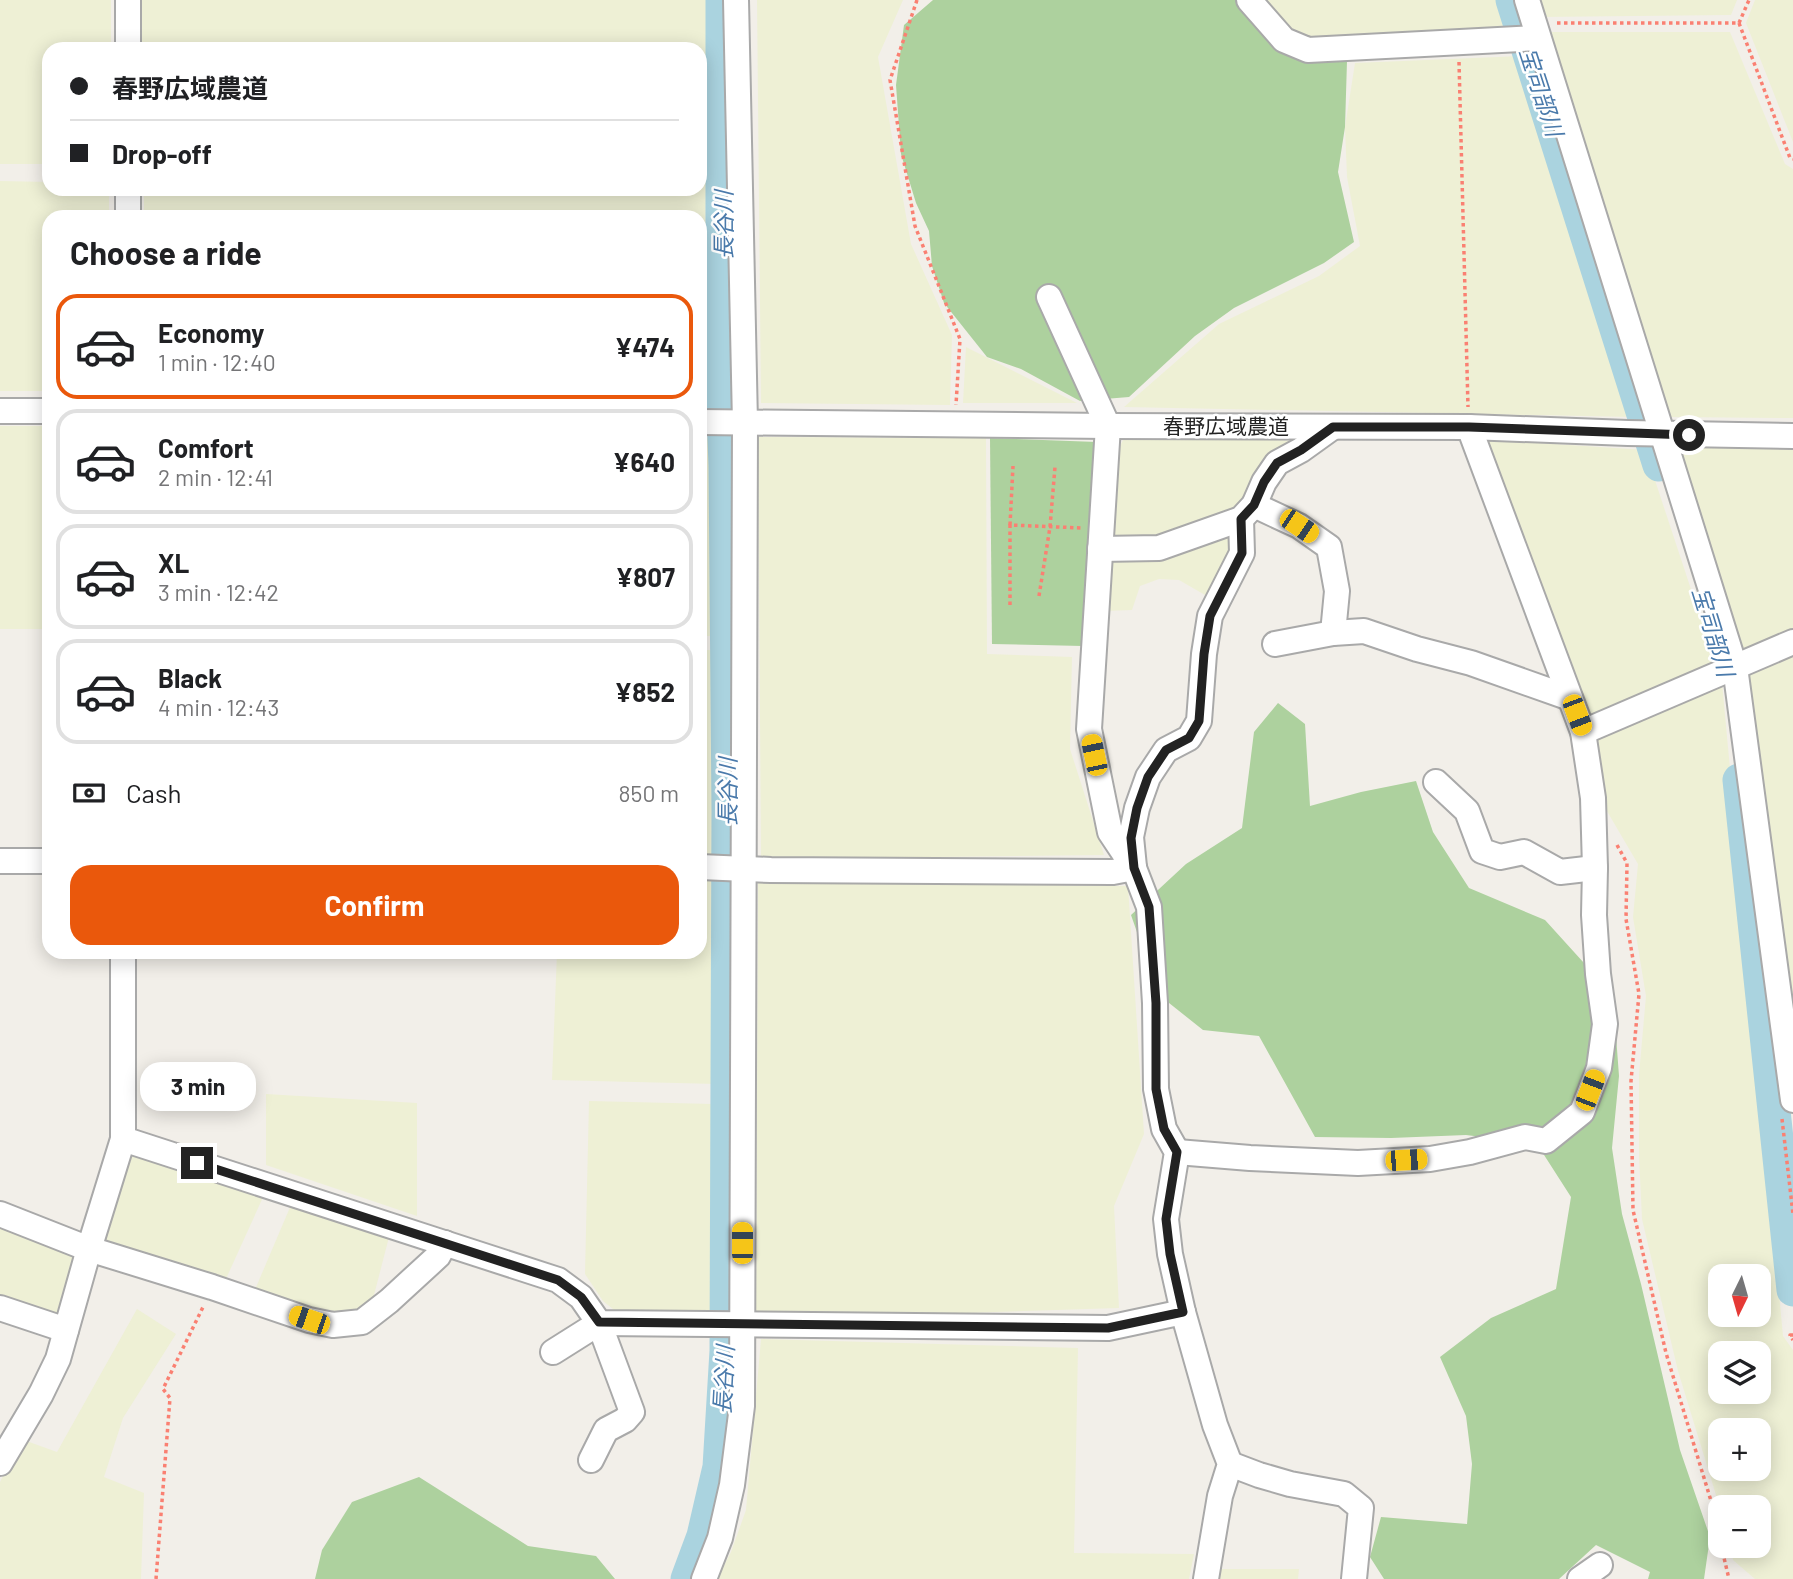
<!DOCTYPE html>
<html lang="en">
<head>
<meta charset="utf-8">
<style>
	:root { --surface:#fff; --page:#f6f6f6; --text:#202124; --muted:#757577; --line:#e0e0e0; --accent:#ea580c }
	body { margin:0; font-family:Barlow,"Noto Sans JP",sans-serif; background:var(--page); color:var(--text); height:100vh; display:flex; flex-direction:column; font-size:26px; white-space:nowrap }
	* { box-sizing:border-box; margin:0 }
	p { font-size:23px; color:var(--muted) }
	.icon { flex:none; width:38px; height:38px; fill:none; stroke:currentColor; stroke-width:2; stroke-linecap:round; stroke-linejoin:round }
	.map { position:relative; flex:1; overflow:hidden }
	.sheet { position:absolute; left:42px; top:210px; width:665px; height:749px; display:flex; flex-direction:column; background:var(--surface); border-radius:21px; box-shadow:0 4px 18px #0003 }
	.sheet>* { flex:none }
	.hud { position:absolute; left:42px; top:42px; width:665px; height:154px; border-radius:21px; box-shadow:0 4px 18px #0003; display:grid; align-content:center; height:154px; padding:0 28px; background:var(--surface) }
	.needle { width:46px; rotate:185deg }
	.tools { position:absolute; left:1708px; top:1264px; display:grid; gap:14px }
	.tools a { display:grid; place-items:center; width:63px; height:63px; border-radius:14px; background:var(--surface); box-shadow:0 4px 18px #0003; font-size:35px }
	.end { position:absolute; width:32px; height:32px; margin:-16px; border:9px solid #222; background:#fff; box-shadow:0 0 0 4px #fff }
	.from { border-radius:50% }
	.bubble { position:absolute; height:49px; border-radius:21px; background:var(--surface); box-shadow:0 4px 18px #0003; font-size:23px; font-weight:700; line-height:49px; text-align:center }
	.car { position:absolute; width:21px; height:42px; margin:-21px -10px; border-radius:9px; box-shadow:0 0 5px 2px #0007; background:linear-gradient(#f5c518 24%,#345 0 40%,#f5c518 0 76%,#345 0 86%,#f5c518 0) }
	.hud b { display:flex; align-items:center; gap:24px; height:66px; font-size:26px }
	.hud b+b { border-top:2px solid var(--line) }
	.hud i { width:18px; height:18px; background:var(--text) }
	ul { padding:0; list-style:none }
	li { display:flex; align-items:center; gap:21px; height:105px; margin:0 14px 10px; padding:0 14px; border:4px solid var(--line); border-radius:21px }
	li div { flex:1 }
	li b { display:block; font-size:26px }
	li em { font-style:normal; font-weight:700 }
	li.current { border-color:var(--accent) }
	li>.icon { width:63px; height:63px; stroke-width:1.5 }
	h2 { padding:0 28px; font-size:32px; line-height:84px }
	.pay { display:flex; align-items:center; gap:18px; height:77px; padding:0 28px; font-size:26px }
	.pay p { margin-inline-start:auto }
	.primary-button { display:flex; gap:14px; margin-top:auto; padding:14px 28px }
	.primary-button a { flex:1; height:80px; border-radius:21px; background:var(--accent); color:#fff; font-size:28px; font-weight:700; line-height:80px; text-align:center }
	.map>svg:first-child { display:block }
	.farmland { fill:#eef0d5; fill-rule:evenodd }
	.forest { fill:#add19e }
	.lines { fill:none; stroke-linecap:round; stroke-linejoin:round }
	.stream { stroke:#aad3df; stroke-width:5 }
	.river { stroke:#aad3df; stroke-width:33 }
	.minor-casing { stroke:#a9a9a9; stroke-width:28 }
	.path { stroke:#fa8072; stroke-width:3.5; stroke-dasharray:3.5 3.5; stroke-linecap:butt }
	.minor { stroke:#fff; stroke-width:24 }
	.route { stroke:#222; stroke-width:9 }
	.labels { text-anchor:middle; stroke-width:5; stroke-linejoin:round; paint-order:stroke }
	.street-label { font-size:21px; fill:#222; stroke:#fff }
	.water-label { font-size:23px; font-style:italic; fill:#4a7aab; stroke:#fff }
</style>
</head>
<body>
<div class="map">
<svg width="1793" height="1579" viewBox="0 0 1793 1579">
	<rect width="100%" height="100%" fill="#f2efe9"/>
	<g class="farmland">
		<path d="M 0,0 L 111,0 L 111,49 L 49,49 L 49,164 L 0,164 Z"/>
		<path d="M 137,0 L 707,0 L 704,169 L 700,169 L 700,49 L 138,49 Z"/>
		<path d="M 757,0 L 903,0 L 878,57 L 911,244 L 952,335 L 950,405 L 761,403 Z"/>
		<path d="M 1259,0 L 1502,0 L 1513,34 L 1310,44 L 1291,35 Z"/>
		<path d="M 1534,0 L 1737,0 L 1731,15 L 1539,17 Z"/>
		<path d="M 1755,0 L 1793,0 L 1793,142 L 1746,23 Z"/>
		<path d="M 1545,32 L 1730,32 L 1785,164 L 1793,169 L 1793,418 L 1670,417 Z"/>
		<path d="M 1521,56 L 1634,417 L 1124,407 L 1219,324 L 1319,276 L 1360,246 L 1347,177 L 1345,127 L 1355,63 Z"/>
		<path d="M 700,180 L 706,181 L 704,398 L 700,398 L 700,217 L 144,217 L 144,189 L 700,189 Z"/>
		<path d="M 0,181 L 49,182 L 49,189 L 109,189 L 109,217 L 49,217 L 49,391 L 0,391 Z"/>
		<path d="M 966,347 L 1077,403 L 963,403 Z"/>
		<rect x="0" y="426" width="49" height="203"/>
		<path d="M 1125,436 L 1306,441 L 1239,508 L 1227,525 L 1229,548 L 1221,578 L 1212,599 L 1179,580 L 1159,579 L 1140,586 L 1132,610 L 1105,611 L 1119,448 Z"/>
		<path d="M 758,437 L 986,438 L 987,654 L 1072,657 L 1070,749 L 1104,855 L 761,859 Z"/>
		<path d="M 700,438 L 709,438 L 713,636 L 700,636 Z"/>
		<path d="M 1480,439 L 1645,450 L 1716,665 L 1586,723 Z"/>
		<path d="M 1674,447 L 1793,448 L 1793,629 L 1739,653 Z"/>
		<path d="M 700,650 L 716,650 L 712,855 L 700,855 Z"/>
		<path d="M 1793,652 L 1793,1042 L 1746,672 Z"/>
		<path d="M 1722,683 L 1783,1336 L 1793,1350 L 1793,1579 L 1755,1579 L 1733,1560 L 1730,1545 L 1759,1545 L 1759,1507 L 1720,1507 L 1720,1508 L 1678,1371 L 1642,1219 L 1639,1156 L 1639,1075 L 1646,996 L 1633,917 L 1638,864 L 1601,801 L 1593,740 ZM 1720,1276 L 1759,1276 L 1759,1314 L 1720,1314 ZM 1720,1353 L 1759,1353 L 1759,1391 L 1720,1391 ZM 1720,1430 L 1759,1430 L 1759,1468 L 1720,1468 Z"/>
		<path d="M 700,881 L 715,881 L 718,1084 L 552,1080 L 557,952 L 700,952 Z"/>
		<path d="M 758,881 L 1128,886 L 1144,1134 L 1114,1206 L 1119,1308 L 935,1314 L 756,1312 Z"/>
		<path d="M 266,1094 L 417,1103 L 417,1216 L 266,1165 Z"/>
		<path d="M 589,1101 L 713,1104 L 713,1310 L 618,1313 L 603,1301 L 585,1274 Z"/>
		<path d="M 128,1147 L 264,1195 L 225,1281 L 98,1243 Z"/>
		<path d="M 291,1205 L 389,1237 L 373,1299 L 361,1313 L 333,1318 L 254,1292 Z"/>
		<path d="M 0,1227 L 81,1253 L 60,1323 L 0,1301 Z"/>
		<path d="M 137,1309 L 176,1334 L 123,1418 L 104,1477 L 144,1493 L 141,1579 L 0,1579 L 0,1482 L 21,1439 L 57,1452 Z"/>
		<path d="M 761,1339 L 1078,1348 L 1074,1553 L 1194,1554 L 1189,1579 L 717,1579 L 731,1552 L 746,1510 Z"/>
		<path d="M 1220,1569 L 1299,1569 L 1298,1579 L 1218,1579 Z"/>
	</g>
	<g class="forest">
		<path d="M 933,0 L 1236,0 L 1256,22 L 1312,57 L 1347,61 L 1345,127 L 1338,172 L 1354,242 L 1324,263 L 1234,308 L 1195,336 L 1129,397 L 1080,401 L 1021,369 L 987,357 L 944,303 L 932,266 L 929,231 L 916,203 L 901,154 L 896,85 L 904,25 Z"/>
		<path d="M 990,438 L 1097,442 L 1083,646 L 992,644 Z"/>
		<path d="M 1278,703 L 1305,724 L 1310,806 L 1361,792 L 1416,781 L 1433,832 L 1469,888 L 1545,920 L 1613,995 L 1619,1076 L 1612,1148 L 1622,1214 L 1641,1284 L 1680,1450 L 1710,1537 L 1704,1579 L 1648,1579 L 1650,1572 L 1596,1545 L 1559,1579 L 1384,1579 L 1370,1557 L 1381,1517 L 1467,1524 L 1472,1464 L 1466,1416 L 1440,1357 L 1491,1318 L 1556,1289 L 1571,1197 L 1537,1144 L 1466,1135 L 1391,1138 L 1315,1137 L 1259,1036 L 1203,1030 L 1159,995 L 1131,915 L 1186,864 L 1242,828 L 1254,732 Z"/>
		<path d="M 419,1477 L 528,1546 L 596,1556 L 615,1579 L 315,1579 L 322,1550 L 352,1502 Z"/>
	</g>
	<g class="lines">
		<path class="stream" d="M 700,174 L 721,174"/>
		<g class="river">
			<path d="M 1512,0 L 1659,465"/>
			<path d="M 1739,780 L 1793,1290"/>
			<path d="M 687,1579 L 703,1536 L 719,1467 L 726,1351 L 728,811 L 725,465 L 722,389 L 722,0"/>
		</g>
		<g class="minor-casing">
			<g id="minor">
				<path d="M 1249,0 L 1284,40 L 1308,50 L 1538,38"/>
				<path d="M 1527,0 L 1735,667 L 1793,1100"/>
				<path d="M 128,49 L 128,0"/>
				<path d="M 128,217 L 128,189"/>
				<path d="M 1049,297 L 1108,426 L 1089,729 L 1110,832 L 1134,868 L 1149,907 L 1155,1003 L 1156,1089 L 1164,1129 L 1177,1152 L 1166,1219 L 1170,1254 L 1183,1312 L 1215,1425 L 1230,1464 L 1220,1496 L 1206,1579"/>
				<path d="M 0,411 L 49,411"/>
				<path d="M 700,422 L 1108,426 L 1469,427 L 1628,433 L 1793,436"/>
				<path d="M 1254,505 L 1299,526 L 1329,547 L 1337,591 L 1333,633"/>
				<path d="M 1100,549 L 1159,548 L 1241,519 L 1254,505 L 1264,482 L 1277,463 L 1301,450 L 1333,427"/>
				<path d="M 1275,644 L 1333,633 L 1364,631 L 1417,649 L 1471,663 L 1570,698"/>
				<path d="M 1583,732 L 1793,642"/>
				<path d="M 1436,782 L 1467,811 L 1482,851 L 1500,857 L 1524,852 L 1560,872 L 1595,868"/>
				<path d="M 0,861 L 49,861"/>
				<path d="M 700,867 L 771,870 L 1113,872 L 1134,868"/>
				<path d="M 1134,867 L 1131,837 L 1137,808 L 1148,777 L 1166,750 L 1189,738 L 1199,721 L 1204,654 L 1210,616 L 1242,553 L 1241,519"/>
				<path d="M 123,1139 L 558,1280 L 581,1297 L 599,1323 L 1108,1328 L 1183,1312"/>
				<path d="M 1177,1152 L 1250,1158 L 1358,1163 L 1430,1159 L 1470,1152 L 1525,1137 L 1546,1141 L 1582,1112 L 1599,1068 L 1605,1024 L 1598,974 L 1594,915 L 1595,868 L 1593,798 L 1583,732 L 1469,427"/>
				<path d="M 0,1214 L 89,1249 L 123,1139 L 123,952"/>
				<path d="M 0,1308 L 66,1330"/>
				<path d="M 553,1352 L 599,1323 L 632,1412 L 625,1420 L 606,1430 L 591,1460"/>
				<path d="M 0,1463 L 41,1394 L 58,1359 L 89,1249 L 212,1287 L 309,1320 L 333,1325 L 362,1322 L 389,1301 L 438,1256 L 445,1243"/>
				<path d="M 1230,1464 L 1259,1475 L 1290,1484 L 1344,1494 L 1361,1508 L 1354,1579"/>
				<path d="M 704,1579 L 720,1538 L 732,1485 L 742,1406 L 745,423 L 736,0"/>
				<path d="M 1580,1579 L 1600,1565"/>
			</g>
		</g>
		<g class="path">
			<path d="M 917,0 L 890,80 L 915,226 L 960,339 L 956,405"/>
			<path d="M 1557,23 L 1739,23 L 1749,0"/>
			<path d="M 1739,23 L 1790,158 L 1793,159"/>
			<path d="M 1459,62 L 1468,407"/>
			<path d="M 1010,525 L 1013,466"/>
			<path d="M 1039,596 L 1050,527 L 1055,467"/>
			<path d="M 1010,605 L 1010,525 L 1082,528"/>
			<path d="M 1617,845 L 1627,863 L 1626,919 L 1639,994 L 1631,1081 L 1633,1210 L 1666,1353 L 1715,1514 L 1720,1542"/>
			<path d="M 1782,1119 L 1793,1214"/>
			<path d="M 1793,1335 L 1790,1335 L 1793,1340"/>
			<path d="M 1721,1545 L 1729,1579"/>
			<path d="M 156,1579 L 170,1398 L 163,1389 L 204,1305"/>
		</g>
		<use href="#minor" class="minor"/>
	</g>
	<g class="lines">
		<path class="route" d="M 197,1163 L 558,1280 L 581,1297 L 599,1322 L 1108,1328 L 1183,1312 L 1170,1254 L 1166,1219 L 1177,1152 L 1164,1129 L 1156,1089 L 1156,1003 L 1149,907 L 1134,868 L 1131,838 L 1137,808 L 1148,777 L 1166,750 L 1189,738 L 1199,721 L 1204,654 L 1210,616 L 1242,553 L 1241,519 L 1254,505 L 1264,482 L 1277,463 L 1301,450 L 1333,427 L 1469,427 L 1689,435"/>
	</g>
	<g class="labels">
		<g class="street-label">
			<text x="1226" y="434">春野広域農道</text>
		</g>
		<g class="water-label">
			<text transform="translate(1541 92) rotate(72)" y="8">宝司部川</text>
			<text transform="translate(724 225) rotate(-90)" y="8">長谷川</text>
			<text transform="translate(1713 632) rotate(73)" y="8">宝司部川</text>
			<text transform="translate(728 792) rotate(-90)" y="8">長谷川</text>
			<text transform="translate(724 1380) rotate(-87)" y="8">長谷川</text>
		</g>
	</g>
</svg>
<div class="tools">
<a><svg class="needle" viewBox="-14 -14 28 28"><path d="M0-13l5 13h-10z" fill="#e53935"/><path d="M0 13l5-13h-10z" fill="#757577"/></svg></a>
<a><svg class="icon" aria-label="layers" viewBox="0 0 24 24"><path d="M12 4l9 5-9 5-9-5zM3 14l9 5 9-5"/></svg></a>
<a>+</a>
<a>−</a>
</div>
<i class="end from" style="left:1689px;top:435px"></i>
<i class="end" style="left:197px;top:1163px"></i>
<div class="bubble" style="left:140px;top:1062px;width:116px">3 min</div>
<i class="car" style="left:1299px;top:526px;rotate:124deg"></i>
<i class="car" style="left:1577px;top:715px;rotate:159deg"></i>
<i class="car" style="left:1094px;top:755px;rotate:348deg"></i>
<i class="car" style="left:1590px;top:1090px;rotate:21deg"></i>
<i class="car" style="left:1406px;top:1160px;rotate:87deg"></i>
<i class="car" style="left:742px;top:1243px;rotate:0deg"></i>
<i class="car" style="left:309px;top:1320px;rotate:289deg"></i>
<div class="hud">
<b><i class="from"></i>春野広域農道</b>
<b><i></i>Drop-off</b>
</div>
<section class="sheet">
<h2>Choose a ride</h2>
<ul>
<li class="current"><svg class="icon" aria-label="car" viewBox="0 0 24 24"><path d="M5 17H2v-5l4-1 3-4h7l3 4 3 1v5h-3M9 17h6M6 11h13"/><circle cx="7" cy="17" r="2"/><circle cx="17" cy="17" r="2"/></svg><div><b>Economy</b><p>1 min · 12:40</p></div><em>¥474</em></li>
<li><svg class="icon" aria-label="car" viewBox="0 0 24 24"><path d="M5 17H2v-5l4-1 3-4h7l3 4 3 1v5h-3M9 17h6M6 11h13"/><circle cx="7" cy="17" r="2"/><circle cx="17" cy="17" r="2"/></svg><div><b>Comfort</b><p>2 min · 12:41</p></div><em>¥640</em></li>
<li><svg class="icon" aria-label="car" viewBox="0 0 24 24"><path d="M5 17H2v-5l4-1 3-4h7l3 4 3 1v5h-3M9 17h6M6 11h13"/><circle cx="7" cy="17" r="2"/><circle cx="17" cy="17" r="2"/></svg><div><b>XL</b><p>3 min · 12:42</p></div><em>¥807</em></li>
<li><svg class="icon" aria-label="car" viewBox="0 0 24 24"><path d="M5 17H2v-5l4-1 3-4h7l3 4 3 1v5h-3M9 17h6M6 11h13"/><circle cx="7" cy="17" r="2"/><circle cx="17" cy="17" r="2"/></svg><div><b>Black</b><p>4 min · 12:43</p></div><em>¥852</em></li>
</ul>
<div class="pay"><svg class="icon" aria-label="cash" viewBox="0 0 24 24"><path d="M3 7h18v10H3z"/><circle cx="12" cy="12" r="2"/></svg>Cash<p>850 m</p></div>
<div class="primary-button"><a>Confirm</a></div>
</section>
</div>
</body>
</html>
